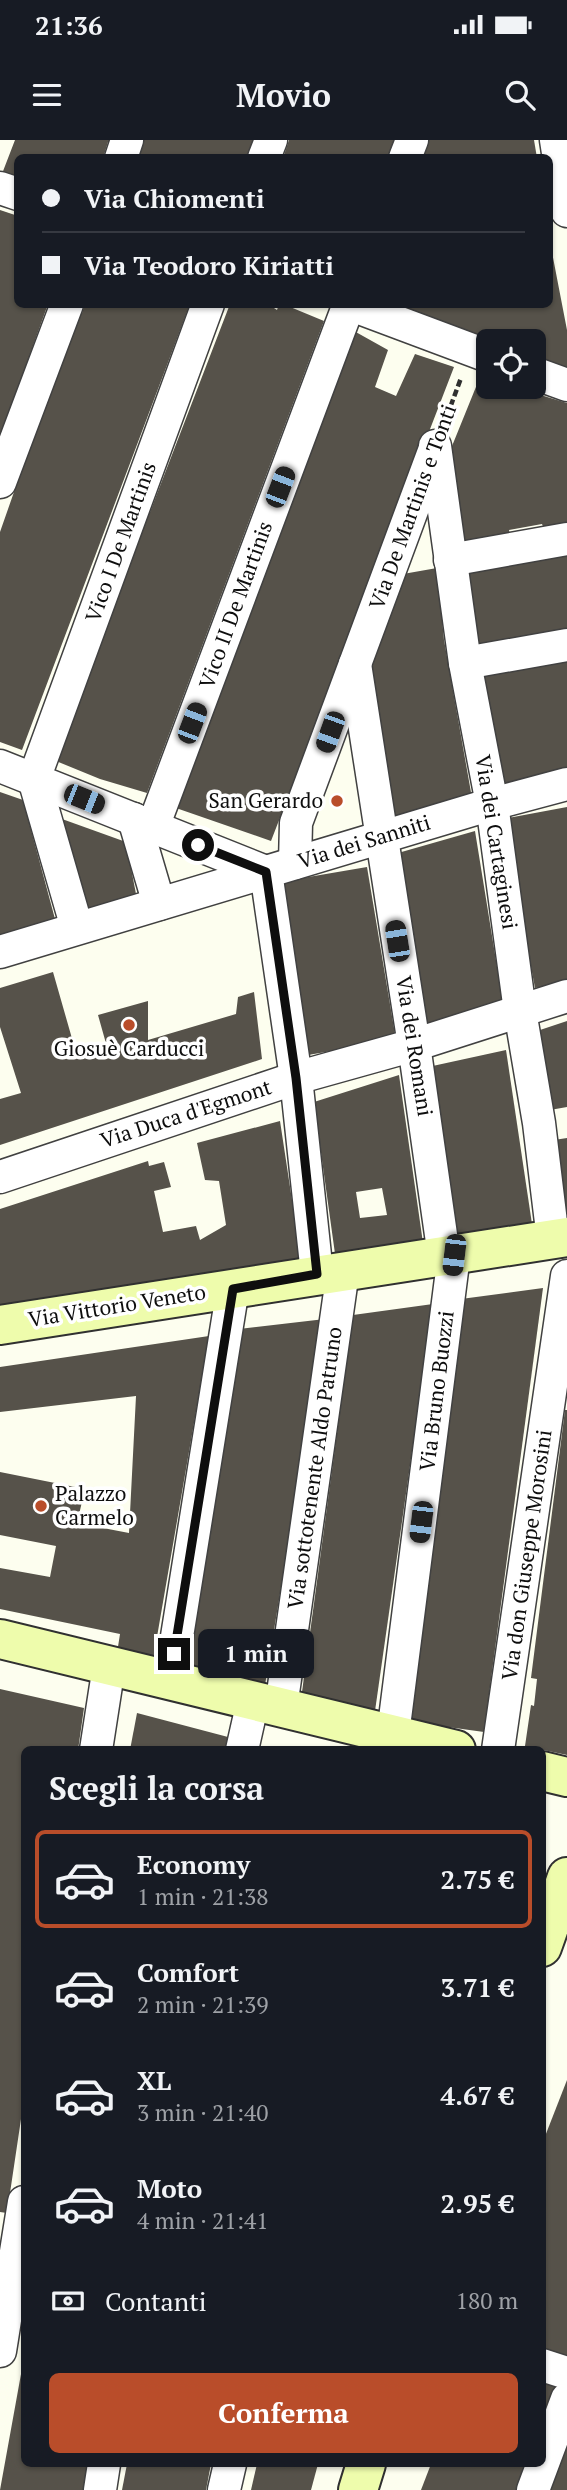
<!DOCTYPE html>
<html lang="it">
<head>
<meta charset="utf-8">
<style>
	:root { --surface:#171b24; --page:#20242c; --text:#f1f3f6; --muted:#9ea1a6; --line:#363941; --accent:#b94d2a }
	body { margin:0; font-family:"PT Serif",serif; background:var(--page); color:var(--text); height:100vh; display:flex; flex-direction:column; font-size:26px; white-space:nowrap }
	* { box-sizing:border-box; margin:0 }
	p { font-size:23px; color:var(--muted) }
	.icon { flex:none; width:38px; height:38px; fill:none; stroke:currentColor; stroke-width:2; stroke-linecap:round; stroke-linejoin:round }
	.map { position:relative; flex:1; overflow:hidden }
	.side { position:absolute; left:21px; top:1606px; width:525px; height:721px; display:flex; flex-direction:column; background:var(--surface); border-radius:10px; box-shadow:0 2px 5px #0004 }
	.side>* { flex:none }
	.top-card { position:absolute; left:14px; top:14px; width:539px; height:154px; border-radius:10px; box-shadow:0 2px 5px #0004; display:grid; align-content:center; height:154px; padding:0 28px; background:var(--surface) }
	.tools { position:absolute; left:476px; top:189px; display:grid; gap:14px }
	.tools a { display:grid; place-items:center; width:70px; height:70px; border-radius:10px; background:var(--surface); box-shadow:0 2px 5px #0004; font-size:35px }
	.end { position:absolute; width:32px; height:32px; margin:-16px; border:9px solid #0e0e0e; background:#fff; box-shadow:0 0 0 4px #fff }
	.from { border-radius:50% }
	.bubble { position:absolute; height:49px; border-radius:10px; background:var(--surface); box-shadow:0 2px 5px #0004; font-size:23px; font-weight:700; line-height:49px; text-align:center }
	.car { position:absolute; width:21px; height:42px; margin:-21px -10px; border-radius:9px; box-shadow:0 0 5px 2px #0007; background:linear-gradient(#222 24%,#8ab4d8 0 40%,#222 0 76%,#8ab4d8 0 86%,#222 0) }
	.top-card b { display:flex; align-items:center; gap:24px; height:66px; font-size:26px }
	.top-card b+b { border-top:2px solid var(--line) }
	.top-card i { width:18px; height:18px; background:var(--text) }
	ul { padding:0; list-style:none }
	li { display:flex; align-items:center; gap:21px; height:98px; margin:0 14px 10px; padding:0 14px; border:4px solid transparent; border-radius:10px }
	li div { flex:1 }
	li b { display:block; font-size:26px }
	li em { font-style:normal; font-weight:700 }
	li.on { border-color:var(--accent) }
	li>.icon { width:63px; height:63px; stroke-width:1.5 }
	h2 { padding:0 28px; font-size:32px; line-height:84px }
	.pay { display:flex; align-items:center; gap:18px; height:77px; padding:0 28px; font-size:26px }
	.pay p { margin-inline-start:auto }
	.button { display:flex; gap:14px; margin-top:auto; padding:14px 28px }
	.button a { flex:1; height:80px; border-radius:10px; background:var(--accent); color:#fff; font-size:28px; font-weight:700; line-height:80px; text-align:center }
	.status { display:flex; justify-content:space-between; align-items:center; height:49px; padding:0 35px; background:var(--surface); direction:ltr }
	.status svg { height:19px; fill:currentColor }
	header { display:flex; justify-content:space-between; align-items:center; height:91px; padding:0 28px; background:var(--surface); font-size:32px; font-weight:700 }
	.map>svg:first-child { display:block }
	.building { fill:#56524a; fill-rule:evenodd }
	.lines { fill:none; stroke-linecap:round; stroke-linejoin:round }
	.street-casing { stroke:#414141; stroke-width:35 }
	.secondary-casing { stroke:#303030; stroke-width:42 }
	.path { stroke:#303030; stroke-width:4.5; stroke-dasharray:7 3.5; stroke-linecap:butt }
	.street { stroke:#fff; stroke-width:32 }
	.secondary { stroke:#eefcac; stroke-width:38 }
	.route { stroke:#0e0e0e; stroke-width:9 }
	.poi-dot { fill:#b94d2a; stroke:#fff; stroke-width:2.5 }
	.labels { text-anchor:middle; stroke-width:7; stroke-linejoin:round; paint-order:stroke }
	.street-label { font-size:21px; fill:#0e0e0e; stroke:#fff }
	.poi-label { font-size:21px; fill:#0e0e0e; stroke:#fff; text-anchor:end }
</style>
</head>
<body>
<div class="status"><b>21:36</b><svg viewBox="0 0 49 12"><path d="M0 12V9h3v3zM5 12V6h3v6zM10 12V3h3v9zM15 12V0h3v12zM26 1h20v11H26zM47 4h2v5h-2z"/></svg></div>
<header><svg class="icon" aria-label="menu" viewBox="0 0 24 24"><path d="M4 6h16M4 12h16M4 18h16"/></svg>Movio<svg class="icon" aria-label="search" viewBox="0 0 24 24"><circle cx="10" cy="10" r="6"/><path d="M15 15l6 6"/></svg></header>
<div class="map">
<svg width="567" height="2350" viewBox="0 0 567 2350">
	<rect width="100%" height="100%" fill="#fdfeef"/>
	<g class="building">
		<path d="M 15,0 L 114,0 L 113,3 L 108,2 L 103,18 L 18,18 L 18,49 L 0,39 Z"/>
		<path d="M 142,0 L 257,0 L 249,18 L 136,18 Z"/>
		<path d="M 289,0 L 394,0 L 388,18 L 283,18 Z"/>
		<path d="M 426,0 L 534,0 L 537,18 L 419,18 Z"/>
		<path d="M 0,70 L 18,76 L 18,164 L 48,164 L 0,298 Z"/>
		<path d="M 550,102 L 567,190 L 567,233 L 534,229 L 534,201 L 488,201 L 362,164 L 550,164 Z"/>
		<path d="M 85,164 L 190,164 L 22,610 L 0,602 L 0,392 L 77,172 L 82,173 Z"/>
		<path d="M 230,164 L 268,164 L 277,170 L 279,164 L 283,164 L 324,181 L 147,653 L 100,639 L 56,621 L 146,371 L 150,372 Z"/>
		<path d="M 354,191 L 388,210 L 375,247 L 396,256 L 415,214 L 454,227 L 271,701 L 176,668 Z"/>
		<path d="M 480,237 L 488,239 L 488,247 L 514,247 L 567,263 L 567,385 L 544,389 L 542,384 L 509,390 L 510,395 L 459,405 L 450,311 Z"/>
		<path d="M 567,410 L 567,492 L 478,508 L 468,427 Z"/>
		<path d="M 437,428 L 444,500 L 472,658 L 393,680 L 368,519 L 403,434 Z"/>
		<path d="M 567,518 L 567,632 L 502,651 L 482,531 Z"/>
		<path d="M 0,652 L 23,660 L 55,779 L 0,796 Z"/>
		<path d="M 567,667 L 567,841 L 535,848 L 503,679 Z"/>
		<path d="M 62,679 L 126,702 L 136,754 L 88,770 Z"/>
		<path d="M 475,691 L 499,839 L 502,838 L 505,861 L 424,891 L 398,713 Z"/>
		<path d="M 367,727 L 396,900 L 308,915 L 279,742 Z"/>
		<path d="M 53,832 L 77,916 L 107,907 L 98,875 L 148,861 L 148,900 L 236,874 L 238,857 L 254,852 L 262,919 L 0,1005 L 0,959 L 21,953 L 0,887 L 0,848 Z"/>
		<path d="M 567,881 L 567,967 L 550,970 L 537,891 Z"/>
		<path d="M 506,910 L 532,1084 L 455,1098 L 428,927 Z"/>
		<path d="M 399,935 L 423,1103 L 336,1121 L 314,962 ZM 382,1048 L 387,1075 L 360,1078 L 356,1052 Z"/>
		<path d="M 280,981 L 302,1126 L 0,1169 L 0,1069 L 148,1021 L 149,1026 L 164,1022 L 171,1047 L 154,1051 L 163,1092 L 196,1086 L 200,1100 L 226,1085 L 219,1041 L 205,1040 L 197,1003 Z"/>
		<path d="M 567,998 L 567,1072 L 565,1073 L 554,1000 Z"/>
		<path d="M 543,1148 L 484,1592 L 404,1581 L 461,1159 Z"/>
		<path d="M 433,1164 L 375,1571 L 302,1552 L 353,1175 Z"/>
		<path d="M 325,1179 L 265,1545 L 188,1528 L 239,1189 Z"/>
		<path d="M 209,1196 L 153,1520 L 117,1513 L 120,1494 L 0,1469 L 0,1428 L 50,1437 L 56,1406 L 0,1395 L 0,1332 L 85,1349 L 77,1383 L 129,1393 L 136,1256 L 0,1272 L 0,1227 Z"/>
		<path d="M 565,1270 L 567,1270 L 567,1615 L 525,1606 L 531,1565 L 534,1566 L 537,1539 L 531,1538 Z"/>
		<path d="M 0,1549 L 84,1568 L 78,1610 L 24,1610 L 24,1959 L 7,2073 L 0,2072 Z"/>
		<path d="M 137,1573 L 228,1597 L 225,1610 L 130,1610 Z"/>
		<path d="M 567,1940 L 567,2216 L 566,2217 L 542,2208 L 542,2004 Z"/>
		<path d="M 23,2223 L 24,2324 L 89,2324 L 84,2350 L 0,2350 Z"/>
		<path d="M 542,2241 L 557,2245 L 542,2277 Z"/>
		<path d="M 567,2307 L 567,2350 L 550,2350 Z"/>
		<path d="M 127,2324 L 211,2324 L 206,2350 L 122,2350 Z"/>
		<path d="M 257,2324 L 318,2324 L 311,2350 L 251,2350 Z"/>
		<path d="M 431,2324 L 526,2324 L 516,2350 L 421,2350 Z"/>
	</g>
	<g class="lines">
		<g class="street-casing">
			<g id="street">
				<path d="M 556,0 L 567,71"/>
				<path d="M 121,18 L 127,0"/>
				<path d="M 264,18 L 271,0"/>
				<path d="M 405,18 L 412,0"/>
				<path d="M 0,48 L 18,54"/>
				<path d="M 349,164 L 488,216"/>
				<path d="M 534,233 L 567,245"/>
				<path d="M 435,306 L 465,523 L 492,664 L 520,871 L 539,983 L 553,1099"/>
				<path d="M 0,342 L 67,164"/>
				<path d="M 450,420 L 567,399"/>
				<path d="M 465,523 L 567,505"/>
				<path d="M 355,524 L 414,905 L 444,1116"/>
				<path d="M 0,626 L 266,732 L 296,938 L 317,1134"/>
				<path d="M 134,679 L 159,764"/>
				<path d="M 153,687 L 349,164"/>
				<path d="M 295,723 L 296,683 L 434,311"/>
				<path d="M 77,788 L 34,639 L 208,164"/>
				<path d="M 0,812 L 492,664 L 567,644"/>
				<path d="M 0,1037 L 296,938 L 414,905 L 567,856"/>
				<path d="M 170,1540 L 233,1148"/>
				<path d="M 281,1567 L 343,1131"/>
				<path d="M 96,1610 L 109,1526"/>
				<path d="M 242,1610 L 253,1561"/>
				<path d="M 391,1610 L 454,1115"/>
				<path d="M 498,1610 L 567,1136"/>
				<path d="M 0,2211 L 24,2062"/>
				<path d="M 542,2225 L 567,2233"/>
				<path d="M 100,2350 L 104,2324"/>
				<path d="M 224,2350 L 230,2324"/>
				<path d="M 533,2350 L 567,2259"/>
			</g>
		</g>
		<g class="secondary-casing">
			<g id="secondary">
				<path d="M 0,1185 L 567,1097"/>
				<path d="M 0,1499 L 456,1610"/>
				<path d="M 542,1631 L 567,1637"/>
				<path d="M 542,1807 L 567,1737"/>
				<path d="M 358,2350 L 366,2324"/>
			</g>
		</g>
		<path class="path" d="M 447,276 L 461,238"/>
		<use href="#street" class="street"/>
		<use href="#secondary" class="secondary"/>
	</g>
	<g class="lines">
		<path class="route" d="M 174,1514 L 233,1149 L 317,1134 L 296,938 L 266,732 L 198,705"/>
	</g>
	<g class="poi-dot">
		<circle cx="337" cy="661" r="7"/>
		<circle cx="129" cy="885" r="7"/>
		<circle cx="41" cy="1366" r="7"/>
	</g>
	<g class="labels">
		<g class="street-label">
			<text transform="translate(413 367) rotate(-70)" y="7">Via De Martinis e Tonti</text>
			<text transform="translate(121 402) rotate(-70)" y="7">Vico I De Martinis</text>
			<text transform="translate(236 465) rotate(-70)" y="7">Vico II De Martinis</text>
			<text transform="translate(364 702) rotate(-17)" y="7">Via dei Sanniti</text>
			<text transform="translate(496 702) rotate(81)" y="7">Via dei Cartaginesi</text>
			<text transform="translate(414 906) rotate(81)" y="7">Via dei Romani</text>
			<text transform="translate(186 974) rotate(-18)" y="7">Via Duca d'Egmont</text>
			<text transform="translate(117 1166) rotate(-9)" y="7">Via Vittorio Veneto</text>
			<text transform="translate(437 1251) rotate(-83)" y="7">Via Bruno Buozzi</text>
			<text transform="translate(315 1328) rotate(-82)" y="7">Via sottotenente Aldo Patruno</text>
			<text transform="translate(527 1415) rotate(-82)" y="7">Via don Giuseppe Morosini</text>
		</g>
		<g class="poi-label">
			<text x="323" y="668">San Gerardo</text>
			<text x="129" y="916" text-anchor="middle">Giosuè Carducci</text>
			<text x="55" y="1361" text-anchor="start">Palazzo<tspan x="55" dy="24">Carmelo</tspan></text>
		</g>
	</g>
</svg>
<div class="tools">
<a><svg class="icon" aria-label="locate" viewBox="0 0 24 24"><circle cx="12" cy="12" r="6"/><path d="M12 2v4M12 18v4M2 12h4M18 12h4"/></svg></a>
</div>
<i class="end from" style="left:198px;top:705px"></i>
<i class="end" style="left:174px;top:1514px"></i>
<div class="bubble" style="left:198px;top:1489px;width:116px">1 min</div>
<i class="car" style="left:280px;top:347px;rotate:21deg"></i>
<i class="car" style="left:192px;top:583px;rotate:21deg"></i>
<i class="car" style="left:330px;top:592px;rotate:200deg"></i>
<i class="car" style="left:84px;top:659px;rotate:112deg"></i>
<i class="car" style="left:397px;top:801px;rotate:351deg"></i>
<i class="car" style="left:454px;top:1115px;rotate:187deg"></i>
<i class="car" style="left:421px;top:1382px;rotate:187deg"></i>
<div class="top-card">
<b><i class="from"></i>Via Chiomenti</b>
<b><i></i>Via Teodoro Kiriatti</b>
</div>
<section class="side">
<h2>Scegli la corsa</h2>
<ul>
<li class="on"><svg class="icon" aria-label="car" viewBox="0 0 24 24"><path d="M5 17H2v-5l4-1 3-4h7l3 4 3 1v5h-3M9 17h6M6 11h13"/><circle cx="7" cy="17" r="2"/><circle cx="17" cy="17" r="2"/></svg><div><b>Economy</b><p>1 min · 21:38</p></div><em>2.75 €</em></li>
<li><svg class="icon" aria-label="car" viewBox="0 0 24 24"><path d="M5 17H2v-5l4-1 3-4h7l3 4 3 1v5h-3M9 17h6M6 11h13"/><circle cx="7" cy="17" r="2"/><circle cx="17" cy="17" r="2"/></svg><div><b>Comfort</b><p>2 min · 21:39</p></div><em>3.71 €</em></li>
<li><svg class="icon" aria-label="car" viewBox="0 0 24 24"><path d="M5 17H2v-5l4-1 3-4h7l3 4 3 1v5h-3M9 17h6M6 11h13"/><circle cx="7" cy="17" r="2"/><circle cx="17" cy="17" r="2"/></svg><div><b>XL</b><p>3 min · 21:40</p></div><em>4.67 €</em></li>
<li><svg class="icon" aria-label="car" viewBox="0 0 24 24"><path d="M5 17H2v-5l4-1 3-4h7l3 4 3 1v5h-3M9 17h6M6 11h13"/><circle cx="7" cy="17" r="2"/><circle cx="17" cy="17" r="2"/></svg><div><b>Moto</b><p>4 min · 21:41</p></div><em>2.95 €</em></li>
</ul>
<div class="pay"><svg class="icon" aria-label="cash" viewBox="0 0 24 24"><path d="M3 7h18v10H3z"/><circle cx="12" cy="12" r="2"/></svg>Contanti<p>180 m</p></div>
<div class="button"><a>Conferma</a></div>
</section>
</div>
</body>
</html>
